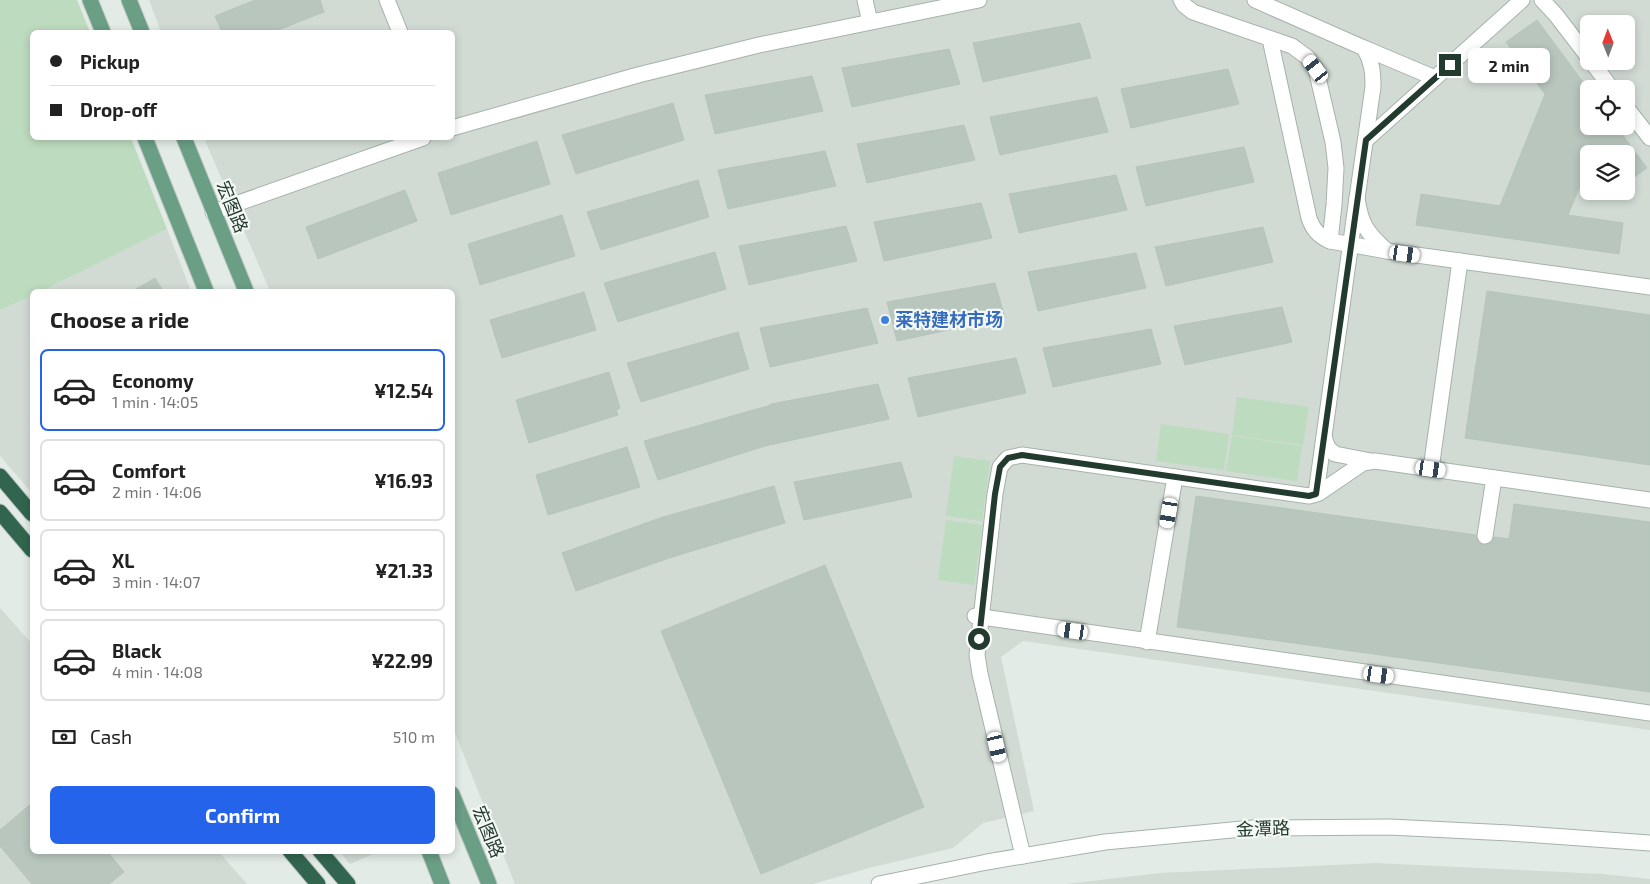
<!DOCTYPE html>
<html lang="en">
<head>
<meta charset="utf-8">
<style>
	:root { --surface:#fff; --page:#f6f6f6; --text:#222; --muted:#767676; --line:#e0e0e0; --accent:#2563eb }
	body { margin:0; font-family:"Exo 2","Noto Sans SC",sans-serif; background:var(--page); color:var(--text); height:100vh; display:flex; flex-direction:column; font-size:19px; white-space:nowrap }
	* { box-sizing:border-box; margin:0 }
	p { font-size:16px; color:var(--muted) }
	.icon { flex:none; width:28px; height:28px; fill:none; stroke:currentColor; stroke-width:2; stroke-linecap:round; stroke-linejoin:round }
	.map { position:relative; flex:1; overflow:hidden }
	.drawer { position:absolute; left:30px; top:289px; width:425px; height:565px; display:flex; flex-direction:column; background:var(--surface); border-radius:8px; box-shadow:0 2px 8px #0003 }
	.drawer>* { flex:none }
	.hud { position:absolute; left:30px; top:30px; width:425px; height:110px; border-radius:8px; box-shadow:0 2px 8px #0003; display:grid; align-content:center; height:110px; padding:0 20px; background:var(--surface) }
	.needle { width:32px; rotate:359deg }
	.fabs { position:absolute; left:1580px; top:15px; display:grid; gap:10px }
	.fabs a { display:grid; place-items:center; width:55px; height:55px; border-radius:8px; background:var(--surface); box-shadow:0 2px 8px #0003; font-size:25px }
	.end { position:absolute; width:22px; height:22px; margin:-11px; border:6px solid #233b2f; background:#fff; box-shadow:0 0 0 2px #fff }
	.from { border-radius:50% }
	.bubble { position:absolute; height:35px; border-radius:8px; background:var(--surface); box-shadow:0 2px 8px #0003; font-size:16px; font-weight:700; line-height:35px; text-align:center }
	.car { position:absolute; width:15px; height:30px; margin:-15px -8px; border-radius:6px; box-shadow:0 0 4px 1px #0007; background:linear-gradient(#fff 24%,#345 0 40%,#fff 0 76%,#345 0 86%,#fff 0) }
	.hud b { display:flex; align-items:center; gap:18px; height:48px; font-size:19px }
	.hud b+b { border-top:1px solid var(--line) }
	.hud i { width:12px; height:12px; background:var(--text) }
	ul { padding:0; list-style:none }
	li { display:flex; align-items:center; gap:15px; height:82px; margin:0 10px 8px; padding:0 10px; border:2px solid var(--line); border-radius:8px }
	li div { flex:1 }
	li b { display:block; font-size:19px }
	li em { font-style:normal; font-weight:700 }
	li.on { border-color:var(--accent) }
	li>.icon { width:45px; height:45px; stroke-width:1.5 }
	h2 { padding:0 20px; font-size:22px; line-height:60px }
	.pay { display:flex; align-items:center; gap:12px; height:55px; padding:0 20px; font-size:19px }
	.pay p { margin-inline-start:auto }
	.button { display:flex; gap:10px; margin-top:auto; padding:10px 20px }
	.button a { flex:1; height:58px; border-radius:8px; background:var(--accent); color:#fff; font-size:20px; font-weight:700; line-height:58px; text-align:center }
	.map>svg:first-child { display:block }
	.built { fill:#d1dbd4; fill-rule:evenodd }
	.green { fill:#bddbbe }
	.building { fill:#b8c6be; stroke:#b5c5bb }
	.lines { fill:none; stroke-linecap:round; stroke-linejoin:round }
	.minor-casing { stroke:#a5b3ab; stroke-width:17 }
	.major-casing { stroke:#c1c8c5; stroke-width:17 }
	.highway-casing { stroke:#c1c8c5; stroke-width:17 }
	.minor { stroke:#fff; stroke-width:15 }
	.major { stroke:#6a9e85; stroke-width:15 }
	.highway { stroke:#31654f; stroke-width:15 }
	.route { stroke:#233b2f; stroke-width:6 }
	.shop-dot { fill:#3f7fe0; stroke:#f3f8f4; stroke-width:2 }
	.labels { text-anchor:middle; stroke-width:4.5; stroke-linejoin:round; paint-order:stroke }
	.street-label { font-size:18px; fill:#233b2f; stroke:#f3f8f4 }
	.shop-label { font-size:18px; font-weight:bold; fill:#366cbe; stroke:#f3f8f4; text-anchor:start }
</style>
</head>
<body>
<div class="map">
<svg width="1650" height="884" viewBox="0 0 1650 884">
	<rect width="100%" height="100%" fill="#e2ebe5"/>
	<g class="built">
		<path d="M 149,0 L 1650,0 L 1650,730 L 1023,641 L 1001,657 L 1034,811 L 983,823 L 953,848 L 869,868 L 813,884 L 515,884 L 453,728 L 452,291 L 270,291 L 204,138 L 452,138 L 452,32 L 161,32 ZM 1589,24 L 1626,24 L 1626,61 L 1589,61 ZM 1589,89 L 1626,89 L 1626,126 L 1589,126 ZM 1589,154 L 1626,154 L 1626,191 L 1589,191 Z"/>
		<path d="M 167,229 L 191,291 L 42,291 Z"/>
		<path d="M 32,296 L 32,493 L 0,456 L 0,310 Z"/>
		<path d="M 0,608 L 32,644 L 32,851 L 218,851 L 247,884 L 0,884 Z"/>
		<path d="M 339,851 L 380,851 L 350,864 Z"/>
		<path d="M 1376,863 L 1603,874 L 1650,879 L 1650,884 L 1066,884 L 1160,873 Z"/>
	</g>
	<g class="green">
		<path d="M 0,0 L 77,0 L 90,32 L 32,32 L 32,138 L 131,138 L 167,229 L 42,291 L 32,291 L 32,296 L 0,310 Z"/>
		<path d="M 1237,397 L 1309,407 L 1303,445 L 1232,435 Z"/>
		<path d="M 1161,424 L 1229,434 L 1224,470 L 1156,461 Z"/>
		<path d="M 1232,436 L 1302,446 L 1297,481 L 1226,471 Z"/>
		<path d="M 954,456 L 990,461 L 982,521 L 946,516 Z"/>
		<path d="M 946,520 L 983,525 L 974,585 L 938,580 Z"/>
	</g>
	<g class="building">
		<path d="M 255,0 L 320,0 L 324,12 L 273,32 L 222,32 L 215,16 Z"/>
		<path d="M 1537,20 L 1589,90 L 1589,126 L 1616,126 L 1647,168 L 1626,183 L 1626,154 L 1589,154 L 1589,164 L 1568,215 L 1623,223 L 1619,254 L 1416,225 L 1421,194 L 1500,206 L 1545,94 L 1506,42 Z"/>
		<path d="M 1080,23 L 1091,58 L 983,82 L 973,43 Z"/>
		<path d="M 949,49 L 960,84 L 852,107 L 842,68 Z"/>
		<path d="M 1228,69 L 1239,104 L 1131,128 L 1121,89 Z"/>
		<path d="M 812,76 L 823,111 L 715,134 L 705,95 Z"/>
		<path d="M 1097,97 L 1108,132 L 1000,155 L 990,117 Z"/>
		<path d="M 673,103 L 684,140 L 576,174 L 562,135 Z"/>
		<path d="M 964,125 L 975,160 L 867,183 L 857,144 Z"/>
		<path d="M 537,141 L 550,184 L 451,215 L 438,173 Z"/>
		<path d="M 1244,147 L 1254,182 L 1146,206 L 1136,167 Z"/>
		<path d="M 825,151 L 836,186 L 728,209 L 718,170 Z"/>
		<path d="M 1116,175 L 1127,210 L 1019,233 L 1009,194 Z"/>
		<path d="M 698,180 L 709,217 L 601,250 L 587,212 Z"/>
		<path d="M 405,190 L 417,221 L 318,259 L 306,227 Z"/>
		<path d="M 981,203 L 992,238 L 884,261 L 874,222 Z"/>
		<path d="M 562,215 L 575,256 L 480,285 L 468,244 Z"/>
		<path d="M 846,226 L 857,261 L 749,285 L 739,246 Z"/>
		<path d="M 1263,227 L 1273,262 L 1166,286 L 1155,247 Z"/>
		<path d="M 715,252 L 726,289 L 618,322 L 604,283 Z"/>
		<path d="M 1136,253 L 1146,288 L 1038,311 L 1028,272 Z"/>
		<path d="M 155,278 L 163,291 L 133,291 Z"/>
		<path d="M 995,283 L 1005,318 L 897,341 L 887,302 Z"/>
		<path d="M 1487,291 L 1650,315 L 1650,465 L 1465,438 Z"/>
		<path d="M 584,292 L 596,330 L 502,358 L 490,320 Z"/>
		<path d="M 1282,307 L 1292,342 L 1185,365 L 1174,326 Z"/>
		<path d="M 867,308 L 878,343 L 770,367 L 760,328 Z"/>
		<path d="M 1151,329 L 1161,364 L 1053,387 L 1043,348 Z"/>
		<path d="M 738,332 L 749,369 L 641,402 L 627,363 Z"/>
		<path d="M 1016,358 L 1026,393 L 918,417 L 908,378 Z"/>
		<path d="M 609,372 L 620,408 L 616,410 L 618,415 L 529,443 L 516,400 Z"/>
		<path d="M 878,384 L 889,419 L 765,446 L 658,480 L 644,441 L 771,405 L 771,404 Z"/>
		<path d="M 627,447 L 640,487 L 548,515 L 536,475 Z"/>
		<path d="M 901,462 L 912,497 L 804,520 L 794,482 Z"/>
		<path d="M 774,486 L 785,523 L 669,558 L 576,591 L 562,553 L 663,517 Z"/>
		<path d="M 1196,496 L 1476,535 L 1479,543 L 1484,545 L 1492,542 L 1494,537 L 1509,539 L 1514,504 L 1650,522 L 1650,692 L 1177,627 Z"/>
		<path d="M 825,565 L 924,807 L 761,874 L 661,631 Z"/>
		<path d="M 32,803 L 32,851 L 107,851 L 124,872 L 109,884 L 32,884 L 0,846 L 0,830 Z"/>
	</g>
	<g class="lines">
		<g class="minor-casing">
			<g id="minor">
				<path d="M 387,0 L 400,32"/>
				<path d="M 865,0 L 870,22"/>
				<path d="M 1181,0 L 1184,5 L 1193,12 L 1292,46 L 1307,57 L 1316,69 L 1333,142 L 1336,168 L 1334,205 L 1330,241 L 1387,251 L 1650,287"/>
				<path d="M 1255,0 L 1364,48"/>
				<path d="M 1542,0 L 1556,15 L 1589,58"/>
				<path d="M 1270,39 L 1309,218 C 1313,230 1319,236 1330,241"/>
				<path d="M 1591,61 L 1612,89"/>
				<path d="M 1626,107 L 1650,138"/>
				<path d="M 452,128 L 638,75 L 759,45 L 979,0"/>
				<path d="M 1366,140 L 1522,0"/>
				<path d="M 213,212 L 423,138"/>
				<path d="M 1387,251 C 1367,233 1361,225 1357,198 L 1373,87 C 1373,72 1372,61 1364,48 L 1435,78"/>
				<path d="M 1324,437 L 1328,448 L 1335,454 L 1371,461"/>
				<path d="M 1431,469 L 1460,261"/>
				<path d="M 1316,494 L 1357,198"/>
				<path d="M 1485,536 L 1494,478"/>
				<path d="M 975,616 L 1650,713"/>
				<path d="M 1147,642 L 1175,477"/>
				<path d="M 1023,856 L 980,674 L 977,655 L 995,494 L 1000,467 L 1008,458 L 1022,455 L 1309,496 L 1319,493 L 1363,463 L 1375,461 L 1650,500"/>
				<path d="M 879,884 L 987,862 L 1105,842 L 1253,828 L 1390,827 L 1509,833 L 1650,843"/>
			</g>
		</g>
		<g class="major-casing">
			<g id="major">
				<path d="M 90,0 L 103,32"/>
				<path d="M 129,0 L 142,32"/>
				<path d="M 145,138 L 206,291"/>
				<path d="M 184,138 L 246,291"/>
				<path d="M 452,794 L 489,884"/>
				<path d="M 429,851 L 442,884"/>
			</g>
		</g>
		<g class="highway-casing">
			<g id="highway">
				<path d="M 0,476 L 32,514"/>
				<path d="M 0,512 L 32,550"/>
				<path d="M 290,851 L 318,884"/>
				<path d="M 320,851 L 348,884"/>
			</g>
		</g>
		<use href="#minor" class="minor"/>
		<use href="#major" class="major"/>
		<use href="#highway" class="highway"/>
	</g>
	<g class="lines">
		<path class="route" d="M 979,639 L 995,494 L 1000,467 L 1008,458 L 1022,455 L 1309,496 L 1316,494 L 1366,140 L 1450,65"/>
	</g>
	<circle class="shop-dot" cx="885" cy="320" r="5"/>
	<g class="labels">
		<g class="street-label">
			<text transform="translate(232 207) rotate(68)" y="6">宏图路</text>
			<text transform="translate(1263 829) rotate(-2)" y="6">金潭路</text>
			<text transform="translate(488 832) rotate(68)" y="6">宏图路</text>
		</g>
		<g class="shop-label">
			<text x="895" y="326">莱特建材市场</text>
		</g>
	</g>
</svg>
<div class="fabs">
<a><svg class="needle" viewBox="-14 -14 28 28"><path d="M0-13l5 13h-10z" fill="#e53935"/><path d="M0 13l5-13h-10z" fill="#767676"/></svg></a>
<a><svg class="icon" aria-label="locate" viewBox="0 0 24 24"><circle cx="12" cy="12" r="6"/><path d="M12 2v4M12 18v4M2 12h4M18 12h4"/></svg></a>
<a><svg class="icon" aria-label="layers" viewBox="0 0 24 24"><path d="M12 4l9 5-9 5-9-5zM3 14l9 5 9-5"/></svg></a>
</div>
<i class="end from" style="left:979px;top:639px"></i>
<i class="end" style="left:1450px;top:65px"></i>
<div class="bubble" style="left:1468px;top:48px;width:82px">2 min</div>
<i class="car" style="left:1316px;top:69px;rotate:323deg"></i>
<i class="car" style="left:1405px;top:254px;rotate:98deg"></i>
<i class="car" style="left:1431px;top:469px;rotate:98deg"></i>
<i class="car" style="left:1169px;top:513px;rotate:190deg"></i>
<i class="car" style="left:1073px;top:631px;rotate:278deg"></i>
<i class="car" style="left:1379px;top:675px;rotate:98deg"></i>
<i class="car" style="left:997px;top:747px;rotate:167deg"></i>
<div class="hud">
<b><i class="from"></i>Pickup</b>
<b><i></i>Drop-off</b>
</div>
<section class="drawer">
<h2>Choose a ride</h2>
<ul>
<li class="on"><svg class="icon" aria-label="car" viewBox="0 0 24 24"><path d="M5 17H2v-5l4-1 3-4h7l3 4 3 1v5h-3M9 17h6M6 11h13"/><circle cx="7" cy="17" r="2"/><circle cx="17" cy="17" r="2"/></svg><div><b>Economy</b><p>1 min · 14:05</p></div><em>¥12.54</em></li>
<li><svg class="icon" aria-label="car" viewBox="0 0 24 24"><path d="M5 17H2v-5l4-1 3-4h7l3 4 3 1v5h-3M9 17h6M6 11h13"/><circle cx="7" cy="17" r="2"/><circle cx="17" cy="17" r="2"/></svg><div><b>Comfort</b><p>2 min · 14:06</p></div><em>¥16.93</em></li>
<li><svg class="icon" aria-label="car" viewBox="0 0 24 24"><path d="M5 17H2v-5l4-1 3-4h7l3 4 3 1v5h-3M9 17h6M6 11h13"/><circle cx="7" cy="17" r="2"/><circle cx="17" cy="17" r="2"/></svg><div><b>XL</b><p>3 min · 14:07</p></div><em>¥21.33</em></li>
<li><svg class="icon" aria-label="car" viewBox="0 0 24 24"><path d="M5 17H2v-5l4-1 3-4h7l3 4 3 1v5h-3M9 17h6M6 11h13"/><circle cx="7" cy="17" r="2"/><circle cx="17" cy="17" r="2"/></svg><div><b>Black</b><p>4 min · 14:08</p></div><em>¥22.99</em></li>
</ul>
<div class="pay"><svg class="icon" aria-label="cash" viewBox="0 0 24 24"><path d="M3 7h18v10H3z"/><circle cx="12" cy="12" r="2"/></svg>Cash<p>510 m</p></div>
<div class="button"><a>Confirm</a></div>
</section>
</div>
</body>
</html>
